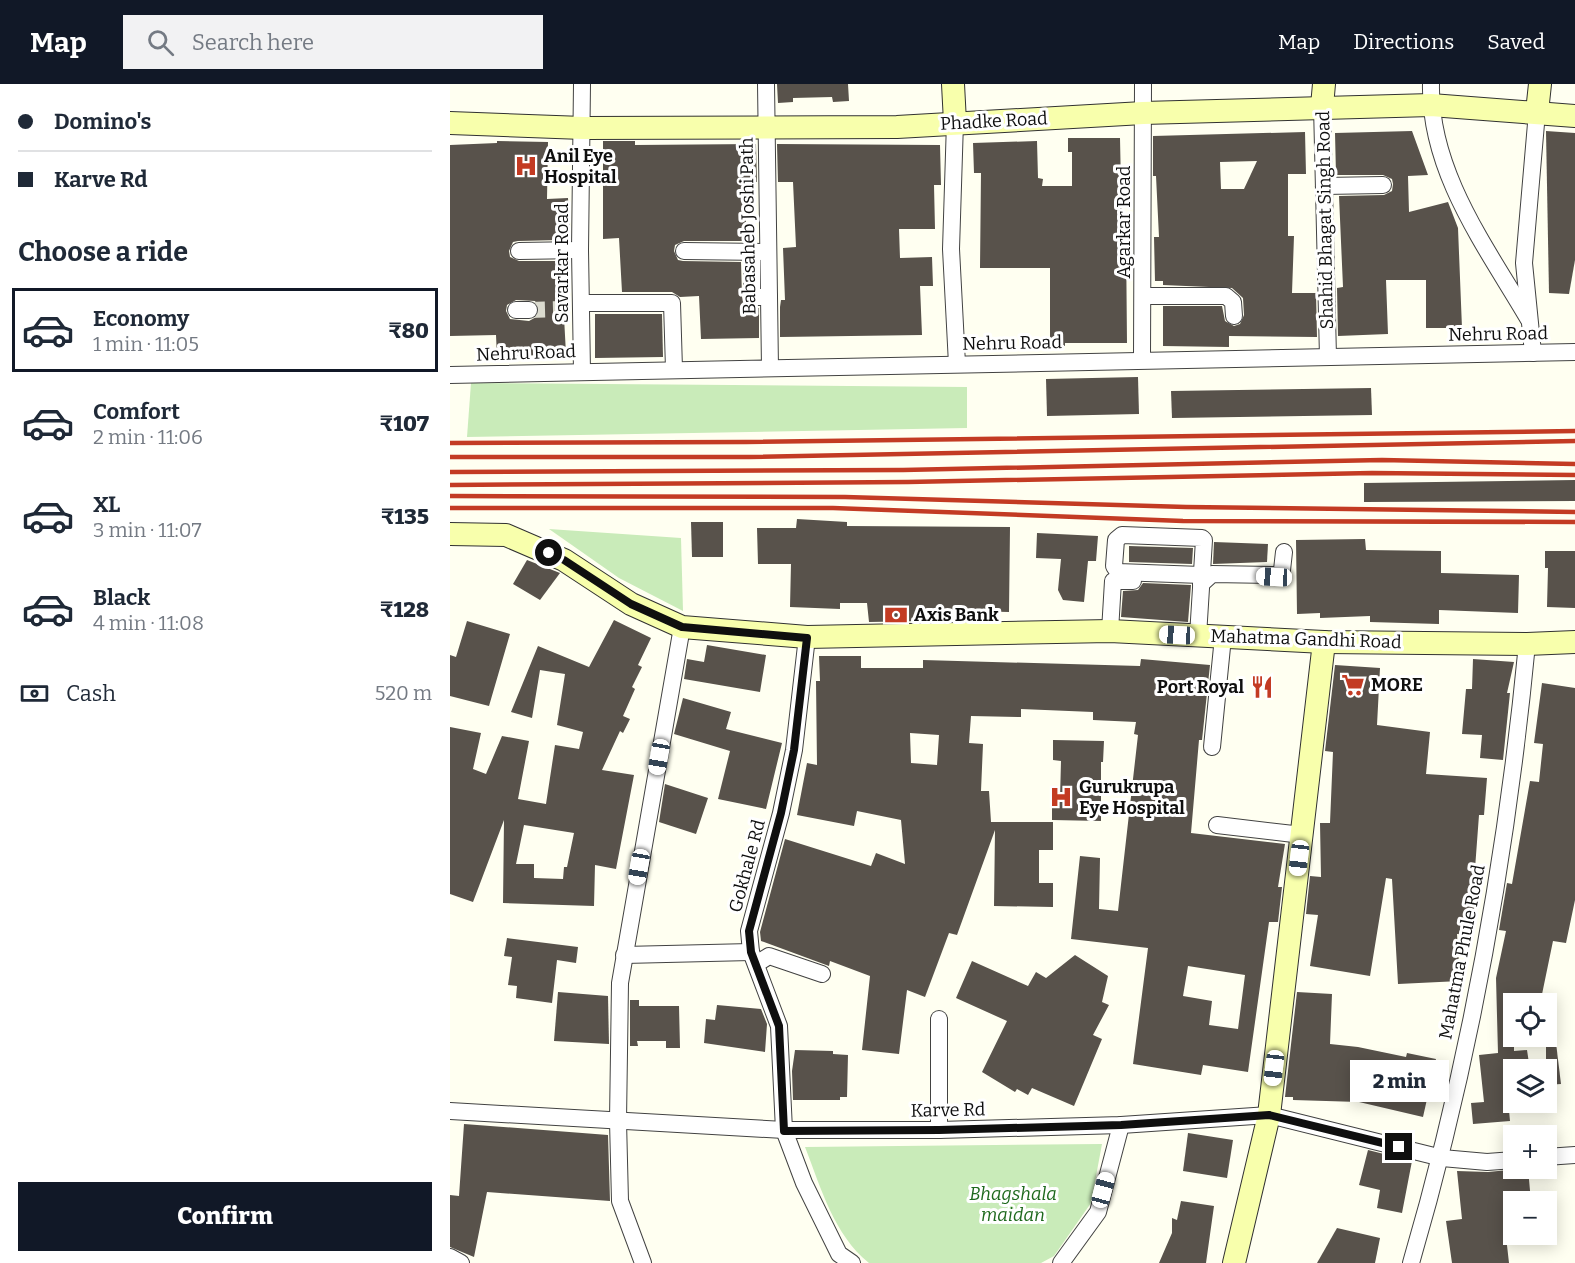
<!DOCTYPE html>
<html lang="en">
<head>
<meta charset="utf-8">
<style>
	:root { --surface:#fff; --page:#f2f2f3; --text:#1f2937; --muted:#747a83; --line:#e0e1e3; --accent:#111827 }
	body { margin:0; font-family:Bitter,serif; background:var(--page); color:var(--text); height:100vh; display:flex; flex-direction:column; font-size:22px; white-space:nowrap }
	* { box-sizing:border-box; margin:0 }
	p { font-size:20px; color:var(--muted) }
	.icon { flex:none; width:33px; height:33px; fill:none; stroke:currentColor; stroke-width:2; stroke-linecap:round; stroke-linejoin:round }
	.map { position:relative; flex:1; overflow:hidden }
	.panel { display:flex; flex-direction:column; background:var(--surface); width:450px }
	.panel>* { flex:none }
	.top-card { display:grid; align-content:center; height:132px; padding:0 18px; background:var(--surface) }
	.controls { position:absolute; left:1053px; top:909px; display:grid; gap:12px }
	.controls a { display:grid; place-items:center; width:54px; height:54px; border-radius:0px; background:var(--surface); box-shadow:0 3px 15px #0003; font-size:30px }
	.end { position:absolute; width:27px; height:27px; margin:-14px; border:8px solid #0f0f0f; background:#fff; box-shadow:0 0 0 3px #fff }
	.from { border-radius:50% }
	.bubble { position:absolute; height:42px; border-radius:0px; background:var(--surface); box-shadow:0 3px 15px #0003; font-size:20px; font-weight:800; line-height:42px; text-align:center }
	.car { position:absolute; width:18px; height:36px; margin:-18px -9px; border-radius:8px; box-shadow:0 0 4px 2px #0007; background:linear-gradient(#fff 24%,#345 0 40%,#fff 0 76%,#345 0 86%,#fff 0) }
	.top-card b { display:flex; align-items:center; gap:21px; height:57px; font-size:22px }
	.top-card b+b { border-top:2px solid var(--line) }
	.top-card i { width:15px; height:15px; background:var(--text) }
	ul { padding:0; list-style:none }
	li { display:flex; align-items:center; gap:18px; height:84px; margin:0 12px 9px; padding:0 6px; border:3px solid transparent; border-radius:0px }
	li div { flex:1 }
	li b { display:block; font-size:22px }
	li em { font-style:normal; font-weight:800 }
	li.selected { border-color:var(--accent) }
	li>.icon { width:54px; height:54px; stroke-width:1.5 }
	h2 { padding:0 18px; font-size:27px; line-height:72px }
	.pay { display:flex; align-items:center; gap:15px; height:66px; padding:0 18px; font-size:22px }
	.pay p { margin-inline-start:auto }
	.action { display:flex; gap:12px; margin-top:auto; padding:12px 18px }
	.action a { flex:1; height:69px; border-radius:0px; background:var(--accent); color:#fff; font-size:24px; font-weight:800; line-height:69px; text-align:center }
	header { display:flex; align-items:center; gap:36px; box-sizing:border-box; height:84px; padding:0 30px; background:var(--accent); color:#fff }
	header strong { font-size:28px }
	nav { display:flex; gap:33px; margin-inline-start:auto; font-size:21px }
	.search { width:420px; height:54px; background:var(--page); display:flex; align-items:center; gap:15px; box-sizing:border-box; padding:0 21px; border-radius:0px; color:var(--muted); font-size:22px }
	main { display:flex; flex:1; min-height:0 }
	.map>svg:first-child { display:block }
	.green { fill:#c9ebb9 }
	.building { fill:#58524b; fill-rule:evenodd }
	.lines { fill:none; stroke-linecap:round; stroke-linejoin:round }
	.street-tunnel { stroke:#dbdbcf; stroke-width:16; stroke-dasharray:16 8; stroke-linecap:butt }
	.street-casing { stroke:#424242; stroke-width:18 }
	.secondary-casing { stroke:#313131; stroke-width:24 }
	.street { stroke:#fff; stroke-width:16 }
	.secondary { stroke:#f8ffac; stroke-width:22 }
	.rail { stroke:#c33b23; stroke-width:4.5 }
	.route { stroke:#0f0f0f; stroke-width:8 }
	.labels { text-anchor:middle; stroke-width:6; stroke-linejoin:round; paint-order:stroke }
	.street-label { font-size:18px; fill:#0f0f0f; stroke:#fff }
	.poi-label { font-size:18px; font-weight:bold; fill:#0f0f0f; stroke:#fff; text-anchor:start }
	.park-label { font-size:18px; font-style:italic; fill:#1e691d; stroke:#fff }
</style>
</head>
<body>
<header>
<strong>Map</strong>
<div class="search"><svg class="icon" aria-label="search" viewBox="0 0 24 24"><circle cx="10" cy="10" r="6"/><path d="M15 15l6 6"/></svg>Search here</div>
<nav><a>Map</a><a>Directions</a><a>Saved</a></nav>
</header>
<main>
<section class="panel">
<div class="top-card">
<b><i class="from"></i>Domino's</b>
<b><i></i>Karve Rd</b>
</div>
<h2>Choose a ride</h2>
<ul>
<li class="selected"><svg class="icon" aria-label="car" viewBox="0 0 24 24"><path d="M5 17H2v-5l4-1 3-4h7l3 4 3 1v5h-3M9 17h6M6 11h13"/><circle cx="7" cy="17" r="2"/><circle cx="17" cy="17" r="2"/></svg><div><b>Economy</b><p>1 min · 11:05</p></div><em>₹80</em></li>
<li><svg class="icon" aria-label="car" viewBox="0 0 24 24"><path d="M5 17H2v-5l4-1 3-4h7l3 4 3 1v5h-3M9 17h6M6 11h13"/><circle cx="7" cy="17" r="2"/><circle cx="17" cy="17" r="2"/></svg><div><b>Comfort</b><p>2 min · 11:06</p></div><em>₹107</em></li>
<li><svg class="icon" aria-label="car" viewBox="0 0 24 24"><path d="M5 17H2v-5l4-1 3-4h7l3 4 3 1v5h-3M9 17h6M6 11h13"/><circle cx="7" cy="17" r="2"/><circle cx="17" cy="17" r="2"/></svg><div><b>XL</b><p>3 min · 11:07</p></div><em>₹135</em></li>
<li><svg class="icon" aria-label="car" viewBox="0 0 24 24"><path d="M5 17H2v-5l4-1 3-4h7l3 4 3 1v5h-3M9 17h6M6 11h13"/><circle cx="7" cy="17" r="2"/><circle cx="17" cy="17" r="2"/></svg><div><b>Black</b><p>4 min · 11:08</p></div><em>₹128</em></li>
</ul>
<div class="pay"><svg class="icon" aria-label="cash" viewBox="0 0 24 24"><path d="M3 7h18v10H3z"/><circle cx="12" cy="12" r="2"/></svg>Cash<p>520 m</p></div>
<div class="action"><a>Confirm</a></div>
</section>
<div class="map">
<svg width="1125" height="1179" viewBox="0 0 1125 1179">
	<rect width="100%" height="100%" fill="#fffff1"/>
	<g class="green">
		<path d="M 21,299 L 517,303 L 517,344 L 17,353 Z"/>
		<path d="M 99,445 L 231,454 L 233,527 L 169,494 Z"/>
		<path d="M 652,1060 L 641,1119 L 604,1172 L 591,1179 L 419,1179 C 384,1151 371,1104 355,1063 Z"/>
	</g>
	<g class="building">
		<path d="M 327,0 L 398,0 L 399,17 L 383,18 L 382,13 L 343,14 L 343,18 L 328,19 Z"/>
		<path d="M 962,47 L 978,91 L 958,92 L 959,128 L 998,118 L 1008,144 L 1012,244 L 976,244 L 976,196 L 936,196 L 938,250 L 888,252 L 887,204 L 893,203 L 889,112 L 934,111 L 942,107 L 943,100 L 942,95 L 933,91 L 886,91 L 885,49 Z"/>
		<path d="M 1096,47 L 1125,49 L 1125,176 L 1119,210 L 1099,209 Z"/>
		<path d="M 855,48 L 856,90 L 838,90 L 838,152 L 844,152 L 842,209 L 866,209 L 867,253 L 779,252 L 779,263 L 713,262 L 713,222 L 772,222 L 775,237 L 784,242 L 790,240 L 794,231 L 793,214 L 782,204 L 713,201 L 713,197 L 705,197 L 704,153 L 709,153 L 706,92 L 703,92 L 703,52 ZM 807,77 L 794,105 L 771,105 L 770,78 Z"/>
		<path d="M 618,54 L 670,54 L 672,151 L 676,151 L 677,259 L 615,259 L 615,262 L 600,262 L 600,184 L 530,184 L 531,89 L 524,89 L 523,59 L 587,57 L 588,94 L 593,95 L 592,102 L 622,102 L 622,68 L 618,68 Z"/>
		<path d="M 47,57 L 98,58 L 97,115 L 118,114 L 120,152 L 110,153 L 110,156 L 68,157 L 63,158 L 59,167 L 60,173 L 69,177 L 111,177 L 116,270 L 47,273 L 46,251 L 0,252 L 0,61 L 47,59 ZM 66,216 L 85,217 L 89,225 L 88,232 L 79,237 L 60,235 L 56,227 L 57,221 Z"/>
		<path d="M 153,57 L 185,57 L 185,61 L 306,60 L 307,98 L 296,98 L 296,157 L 234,157 L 225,161 L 224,167 L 228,176 L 233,177 L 291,178 L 292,213 L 297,223 L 309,224 L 309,254 L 251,255 L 249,212 L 230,213 L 222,208 L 172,208 L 169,154 L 153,155 Z"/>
		<path d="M 327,60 L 490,61 L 491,101 L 484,101 L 485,145 L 449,145 L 450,174 L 482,173 L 483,202 L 470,202 L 472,251 L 330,253 L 330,223 L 331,216 L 335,216 L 333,164 L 346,163 L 343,98 L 328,98 Z"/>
		<path d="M 145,230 L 212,230 L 213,273 L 145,274 Z"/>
		<path d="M 688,293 L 689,330 L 597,332 L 596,295 Z"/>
		<path d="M 921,304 L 922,331 L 722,334 L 721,307 Z"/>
		<path d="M 1125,396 L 1125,417 L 914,418 L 914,399 Z"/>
		<path d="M 347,435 L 397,438 L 397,442 L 560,443 L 559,528 L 474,526 L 474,537 L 419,538 L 417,519 L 390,519 L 390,525 L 340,523 L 341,480 L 308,480 L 307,444 L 346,444 Z"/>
		<path d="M 241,438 L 273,438 L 273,473 L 242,473 Z"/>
		<path d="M 587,449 L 648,452 L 646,477 L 638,477 L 634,518 L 613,516 L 608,506 L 611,475 L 586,474 Z"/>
		<path d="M 915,455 L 916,466 L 991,467 L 991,489 L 1069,491 L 1068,529 L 989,526 L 989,540 L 920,538 L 920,532 L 870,534 L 870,529 L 847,530 L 846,456 Z"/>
		<path d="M 764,458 L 818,460 L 817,478 L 763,480 Z"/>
		<path d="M 679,462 L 743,464 L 742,480 L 679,478 Z"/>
		<path d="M 1095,467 L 1125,467 L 1125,524 L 1097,523 L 1098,484 L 1095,484 Z"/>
		<path d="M 77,476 L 110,489 L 90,516 L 63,500 Z"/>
		<path d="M 693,499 L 741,501 L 738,538 L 671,533 L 673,507 L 688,506 Z"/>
		<path d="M 164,536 L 201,554 L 188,581 L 192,583 L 182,603 L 185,605 L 173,632 L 180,635 L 173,649 L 170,647 L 152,686 L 184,691 L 166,785 L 145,781 L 144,822 L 53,819 L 54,736 L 23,818 L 0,810 L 0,643 L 31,649 L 23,685 L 36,690 L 52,652 L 79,657 L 68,715 L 96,720 L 105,661 L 129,665 L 133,648 L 107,641 L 115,590 L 90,586 L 82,634 L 61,628 L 88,562 L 139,583 ZM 74,741 L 124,749 L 117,783 L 114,783 L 113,795 L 84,794 L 84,780 L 66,780 Z"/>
		<path d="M 17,537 L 60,550 L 39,622 L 0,612 L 0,571 L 6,573 Z"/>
		<path d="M 257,561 L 316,571 L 310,608 L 234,595 L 237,575 L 254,578 Z"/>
		<path d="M 369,572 L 411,572 L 411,584 L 473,584 L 473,576 L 690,582 L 691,575 L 760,581 L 752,656 L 749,656 L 741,749 L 835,760 L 828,803 L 832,803 L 828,838 L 819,838 L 798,988 L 753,981 L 751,991 L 683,980 L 698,864 L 621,855 L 630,772 L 650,774 L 649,825 L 668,827 L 688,651 L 684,650 L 686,638 L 643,636 L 643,628 L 571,625 L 571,633 L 521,632 L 519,659 L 533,660 L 531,707 L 539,707 L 541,738 L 603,738 L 603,766 L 589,766 L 589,799 L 603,799 L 603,823 L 544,822 L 545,746 L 507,851 L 499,849 L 475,913 L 457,906 L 449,970 L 412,966 L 420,892 L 380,877 L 379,882 L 311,857 L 310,848 L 335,755 L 421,782 L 426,769 L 455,780 L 451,736 L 407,727 L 404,742 L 347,731 L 357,679 L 367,681 L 366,597 L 370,597 ZM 460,649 L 489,651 L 487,681 L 461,679 ZM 738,882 L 795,891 L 788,945 L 759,941 L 762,917 L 733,912 Z"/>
		<path d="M 1023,575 L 1064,578 L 1057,609 L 1060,609 L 1053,676 L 1030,674 L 1032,651 L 1012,650 L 1016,605 L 1022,605 Z"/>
		<path d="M 885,581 L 930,584 L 927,641 L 980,648 L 976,690 L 1037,694 L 1034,731 L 1029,731 L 1024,798 L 1028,798 L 1023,851 L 1007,850 L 1010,897 L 948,900 L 942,795 L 936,794 L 920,892 L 860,882 L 868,831 L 856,830 L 860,792 L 871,793 L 870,739 L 880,739 L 883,668 L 875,667 Z"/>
		<path d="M 1092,599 L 1125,604 L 1125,816 L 1116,859 L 1103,857 L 1090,920 L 1064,920 L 1064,967 L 1077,966 L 1080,986 L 1064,986 L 1064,1004 L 1057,1005 L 1060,1037 L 1023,1040 L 1021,1019 L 1034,1018 L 1029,971 L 1048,969 L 1046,894 L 1056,847 L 1049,846 L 1057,799 L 1062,800 L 1080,697 L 1089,698 L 1093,660 L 1084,659 Z"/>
		<path d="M 233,614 L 281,628 L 276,645 L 332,659 L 316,725 L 268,715 L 280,667 L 224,650 Z"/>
		<path d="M 603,656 L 654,657 L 653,678 L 651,678 L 651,737 L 602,736 L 602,715 L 610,715 L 611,677 L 603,676 Z"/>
		<path d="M 215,700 L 258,714 L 246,750 L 209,738 Z"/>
		<path d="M 57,854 L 128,863 L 126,879 L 107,876 L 102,919 L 66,914 L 67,902 L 58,901 L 62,873 L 54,872 Z"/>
		<path d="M 625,871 L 658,892 L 652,918 L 659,921 L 643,951 L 652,955 L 624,1022 L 582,1004 L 578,1011 L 567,1005 L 565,1008 L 532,988 L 557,937 L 506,914 L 522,877 L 578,902 L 586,888 L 596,894 Z"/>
		<path d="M 108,908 L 158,912 L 159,960 L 104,957 Z"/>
		<path d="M 847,908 L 882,910 L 880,960 L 908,963 L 956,973 L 957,969 L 986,975 L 973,1033 L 909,1018 L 843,1016 L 843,1013 L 835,1013 Z"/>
		<path d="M 180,916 L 189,916 L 189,922 L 229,922 L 230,964 L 216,964 L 216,957 L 187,957 L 188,962 L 180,962 Z"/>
		<path d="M 267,921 L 311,925 L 317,940 L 315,968 L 254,959 L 256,935 L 265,936 Z"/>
		<path d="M 1096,959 L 1106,959 L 1111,1000 L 1096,1001 Z"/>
		<path d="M 345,966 L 383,967 L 383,970 L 398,971 L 397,1013 L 390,1013 L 390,1016 L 343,1016 L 342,987 Z"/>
		<path d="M 14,1040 L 158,1051 L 160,1117 L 37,1108 L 24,1173 L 0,1163 L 0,1111 L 9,1112 Z"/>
		<path d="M 738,1049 L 783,1056 L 777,1094 L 733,1087 Z"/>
		<path d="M 918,1066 L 962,1077 L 952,1129 L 927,1124 L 930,1106 L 909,1101 Z"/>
		<path d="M 1078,1084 L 1081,1118 L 1064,1118 L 1064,1125 L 1053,1126 L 1059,1179 L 1002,1179 L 996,1137 L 1012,1135 L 1007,1087 L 1038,1088 Z"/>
		<path d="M 731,1117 L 764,1122 L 756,1179 L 709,1179 L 722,1149 L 722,1134 L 727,1136 Z"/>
		<path d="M 887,1144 L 930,1154 L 925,1179 L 867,1179 Z"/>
	</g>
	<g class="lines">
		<path class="street-tunnel" d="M 79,226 L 115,225"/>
		<g class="street-casing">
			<g id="street">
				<path d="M 316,0 L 320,284"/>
				<path d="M 981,0 C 979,88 1037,164 1079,236"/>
				<path d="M 872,22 L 878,273"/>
				<path d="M 505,38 L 501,165 L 507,280"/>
				<path d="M 874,102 L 933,101"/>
				<path d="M 69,167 L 130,166"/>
				<path d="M 234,167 L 318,168"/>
				<path d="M 302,168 L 302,209 L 307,213 L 319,213"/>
				<path d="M 694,212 L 776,212 L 783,218 L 784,232"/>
				<path d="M 131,219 L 222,219 L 224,285"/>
				<path d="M 66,226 L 79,226"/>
				<path d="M 1083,269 L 1074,179 L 1087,28"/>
				<path d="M 692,275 L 693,0"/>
				<path d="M 132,287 L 130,166 L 132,0"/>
				<path d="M 0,291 L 1125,268"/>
				<path d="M 751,500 L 762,490 L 828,491 L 832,486 L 834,468"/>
				<path d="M 660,547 L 663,497 L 683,497"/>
				<path d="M 748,552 L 754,456 L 752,454 L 672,451 L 666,456 L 664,482 L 668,488 L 751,491"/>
				<path d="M 357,553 L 344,666 L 331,729 L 299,847 L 301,868 L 329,942 L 334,1046 L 354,1099 L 389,1170 L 402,1179"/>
				<path d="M 762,663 L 773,553"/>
				<path d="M 767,741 L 852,751"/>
				<path d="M 174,871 L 301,868"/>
				<path d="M 306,880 L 319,872 L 372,890"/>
				<path d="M 0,1027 L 334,1046 L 489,1046 L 671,1041 L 819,1031 L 992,1074 L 1037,1078 L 1064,1076"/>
				<path d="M 489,1046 L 489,935"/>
				<path d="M 1096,1073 L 1125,1071"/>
				<path d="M 0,1173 L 11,1179"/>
				<path d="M 193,1179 L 170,1117 L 168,1037 L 170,899 L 232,543"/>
				<path d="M 611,1179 L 648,1128 L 671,1041"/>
				<path d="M 961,1179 C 1020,978 1057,769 1077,560"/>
			</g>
		</g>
		<g class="secondary-casing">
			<g id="secondary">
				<path d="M 503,0 L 505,38"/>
				<path d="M 872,22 L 874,0"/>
				<path d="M 1087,28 L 1090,0"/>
				<path d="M 0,39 L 133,44 L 447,43 L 693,29 L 981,21 L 1125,32"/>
				<path d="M 0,450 L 56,451 L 114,476 L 181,520 L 232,543 L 357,553 L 660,547 L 874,558 L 1077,560 L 1125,558"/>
				<path d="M 784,1179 L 819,1031 L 874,558"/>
			</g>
		</g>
		<use href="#street" class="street"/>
		<use href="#secondary" class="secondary"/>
		<g class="rail">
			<path d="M 0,359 L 296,358 L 1125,347"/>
			<path d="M 0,373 L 299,373 L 1125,357"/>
			<path d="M 0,388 L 453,386 L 932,376 L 1125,380"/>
			<path d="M 0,401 L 458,398 L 922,389 L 1125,391"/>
			<path d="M 0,412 L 395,413 L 736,423 L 1125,428"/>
			<path d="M 0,424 L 383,424 L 733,437 L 1125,438"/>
		</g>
	</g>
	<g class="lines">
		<path class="route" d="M 99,469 L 114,476 L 181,520 L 232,543 L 357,554 L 344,666 L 331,729 L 299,847 L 301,868 L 329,942 L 334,1047 L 489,1046 L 671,1041 L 819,1031 L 949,1063"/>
	</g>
	<defs>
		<g id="hospital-bare" transform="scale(1.8)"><path d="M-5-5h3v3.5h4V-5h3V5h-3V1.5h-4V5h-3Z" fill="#c33b23" stroke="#fff" stroke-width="2.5" paint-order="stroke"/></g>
		<g id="bank-bare" transform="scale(1.8)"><path d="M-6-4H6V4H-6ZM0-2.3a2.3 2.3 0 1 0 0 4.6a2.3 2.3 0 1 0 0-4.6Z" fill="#c33b23" stroke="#fff" stroke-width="2.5" paint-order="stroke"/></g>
		<g id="supermarket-bare" transform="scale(1.8)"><path d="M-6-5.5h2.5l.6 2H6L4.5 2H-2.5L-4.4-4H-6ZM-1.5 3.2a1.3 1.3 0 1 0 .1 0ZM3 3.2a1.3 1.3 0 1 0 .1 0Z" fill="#c33b23" stroke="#fff" stroke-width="2.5" paint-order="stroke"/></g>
		<g id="restaurant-bare" transform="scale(1.8)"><path d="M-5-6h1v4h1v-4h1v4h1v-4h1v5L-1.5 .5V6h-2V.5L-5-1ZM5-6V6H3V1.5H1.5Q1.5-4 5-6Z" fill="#c33b23" stroke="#fff" stroke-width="2.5" paint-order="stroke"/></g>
	</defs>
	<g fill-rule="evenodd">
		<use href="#hospital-bare" x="76" y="82"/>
		<use href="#bank-bare" x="446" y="531"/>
		<use href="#supermarket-bare" x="903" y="601"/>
		<use href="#restaurant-bare" x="812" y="603"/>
		<use href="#hospital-bare" x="611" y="713"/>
	</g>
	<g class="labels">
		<g class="street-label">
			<text transform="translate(544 37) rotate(-3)" y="6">Phadke Road</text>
			<text transform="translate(875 136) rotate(-91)" y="6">Shahid Bhagat Singh Road</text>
			<text transform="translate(674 138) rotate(-90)" y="6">Agarkar Road</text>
			<text transform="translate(298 142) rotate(-91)" y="6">Babasaheb Joshi Path</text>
			<text transform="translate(112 179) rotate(-90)" y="6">Savarkar Road</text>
			<text transform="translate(1048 250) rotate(-1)" y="6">Nehru Road</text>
			<text transform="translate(562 259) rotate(-1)" y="6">Nehru Road</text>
			<text transform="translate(76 269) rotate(-2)" y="6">Nehru Road</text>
			<text transform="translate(856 555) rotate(2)" y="6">Mahatma Gandhi Road</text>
			<text transform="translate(297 782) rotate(-75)" y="6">Gokhale Rd</text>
			<text transform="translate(1012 868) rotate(-79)" y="6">Mahatma Phule Road</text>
			<text transform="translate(498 1026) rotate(-1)" y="6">Karve Rd</text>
		</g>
		<g class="poi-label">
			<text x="94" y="78">Anil Eye<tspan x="94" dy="21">Hospital</tspan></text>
			<text x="464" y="537">Axis Bank</text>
			<text x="921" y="607">MORE</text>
			<text x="794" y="609" text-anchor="end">Port Royal</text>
			<text x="629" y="709">Gurukrupa<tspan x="629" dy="21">Eye Hospital</tspan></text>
		</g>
		<g class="park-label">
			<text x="563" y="1116">Bhagshala<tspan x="563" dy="21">maidan</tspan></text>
		</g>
	</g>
</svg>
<div class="controls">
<a><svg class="icon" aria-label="locate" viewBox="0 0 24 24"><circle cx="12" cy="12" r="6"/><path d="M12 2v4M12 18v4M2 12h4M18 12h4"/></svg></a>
<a><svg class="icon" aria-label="layers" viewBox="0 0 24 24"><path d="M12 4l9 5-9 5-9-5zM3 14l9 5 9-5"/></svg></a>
<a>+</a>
<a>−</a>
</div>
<i class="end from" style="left:99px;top:469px"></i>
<i class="end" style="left:949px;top:1063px"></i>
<div class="bubble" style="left:900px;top:976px;width:99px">2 min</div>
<i class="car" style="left:824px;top:493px;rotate:273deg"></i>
<i class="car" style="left:727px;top:551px;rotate:273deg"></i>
<i class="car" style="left:209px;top:673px;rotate:190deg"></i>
<i class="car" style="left:849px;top:774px;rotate:187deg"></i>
<i class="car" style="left:189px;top:783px;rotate:190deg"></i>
<i class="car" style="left:824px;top:984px;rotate:187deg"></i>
<i class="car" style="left:653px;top:1106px;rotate:15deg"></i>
</div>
</main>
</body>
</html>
